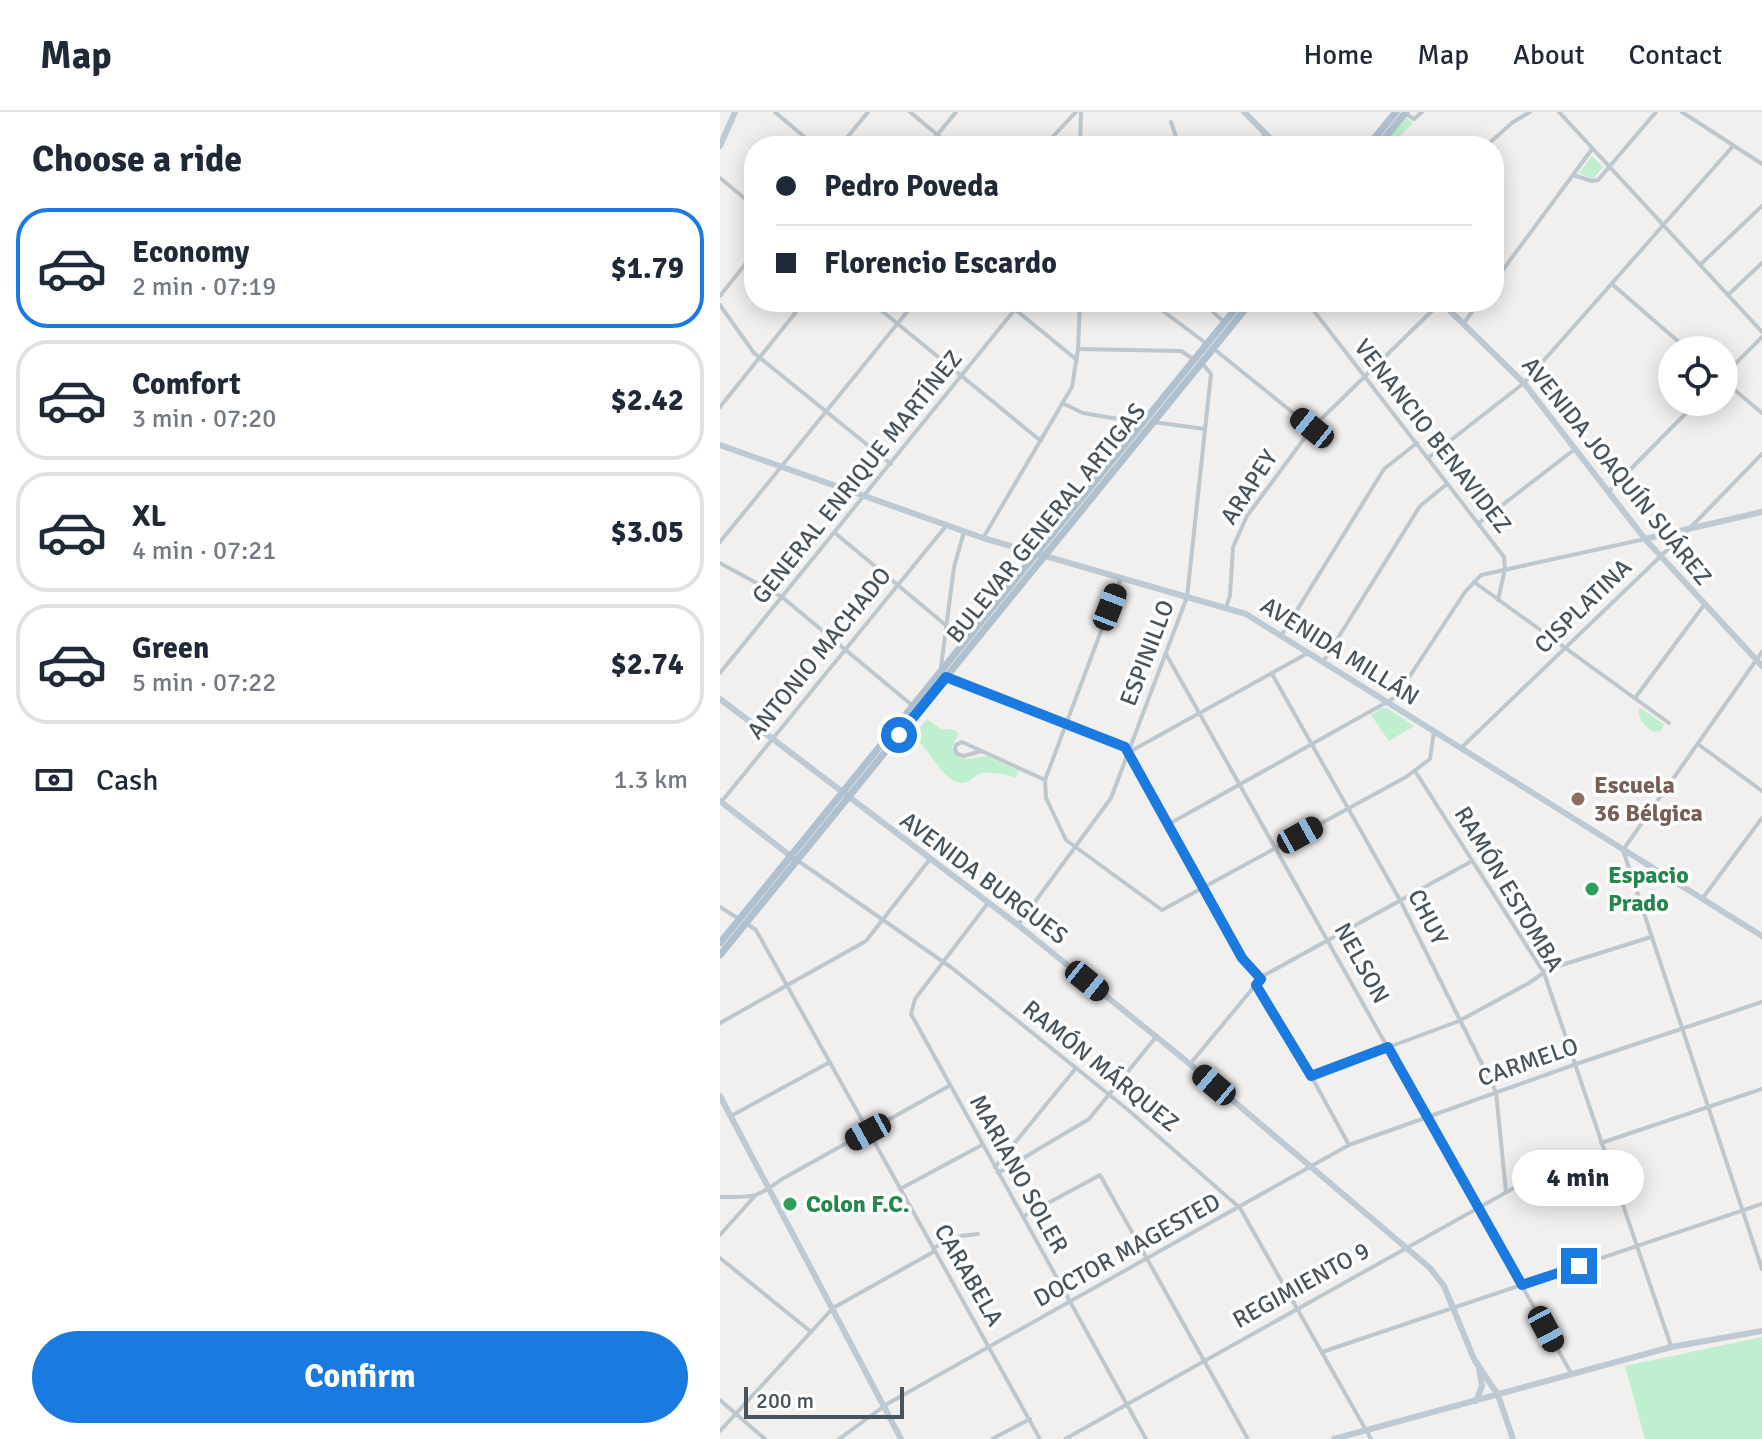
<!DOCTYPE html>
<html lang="en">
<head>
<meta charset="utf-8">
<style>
	:root { --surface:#fff; --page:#f6f6f7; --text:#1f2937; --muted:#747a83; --line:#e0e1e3; --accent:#1b7ae0 }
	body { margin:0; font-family:Signika,sans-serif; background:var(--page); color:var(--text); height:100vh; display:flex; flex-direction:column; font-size:30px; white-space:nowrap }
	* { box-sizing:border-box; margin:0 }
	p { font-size:26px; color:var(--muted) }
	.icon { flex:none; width:44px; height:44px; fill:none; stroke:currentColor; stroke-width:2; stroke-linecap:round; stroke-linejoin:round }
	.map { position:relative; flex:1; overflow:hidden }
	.side { display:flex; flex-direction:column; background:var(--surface); width:720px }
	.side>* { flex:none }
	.guide { position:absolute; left:24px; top:24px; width:760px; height:176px; border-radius:32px; box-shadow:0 4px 20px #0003; display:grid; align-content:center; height:176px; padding:0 32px; background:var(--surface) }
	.buttons { position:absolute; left:938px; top:224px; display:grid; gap:16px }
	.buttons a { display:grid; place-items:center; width:80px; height:80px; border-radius:50%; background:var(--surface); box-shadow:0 4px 20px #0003; font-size:40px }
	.scale { position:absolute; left:24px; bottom:20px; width:160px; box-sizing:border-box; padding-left:8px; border:4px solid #47545d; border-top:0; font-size:22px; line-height:28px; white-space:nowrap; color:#47545d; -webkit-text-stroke:6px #fff; paint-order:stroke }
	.end { position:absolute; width:36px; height:36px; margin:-18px; border:10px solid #1b7ae0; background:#fff; box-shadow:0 0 0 4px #fff }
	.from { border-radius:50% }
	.bubble { position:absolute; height:56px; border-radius:28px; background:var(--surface); box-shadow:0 4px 20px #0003; font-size:26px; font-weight:700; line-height:56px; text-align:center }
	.car { position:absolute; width:24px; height:48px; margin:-24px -12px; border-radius:10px; box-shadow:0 0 6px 2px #0007; background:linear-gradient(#222 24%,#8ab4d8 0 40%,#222 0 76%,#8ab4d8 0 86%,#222 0) }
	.guide b { display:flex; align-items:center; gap:28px; height:76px; font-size:30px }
	.guide b+b { border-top:2px solid var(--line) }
	.guide i { width:20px; height:20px; background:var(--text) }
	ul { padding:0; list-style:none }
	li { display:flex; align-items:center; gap:24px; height:120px; margin:0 16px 12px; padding:0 16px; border:4px solid var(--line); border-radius:32px }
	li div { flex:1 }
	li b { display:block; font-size:30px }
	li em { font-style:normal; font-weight:700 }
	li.current { border-color:var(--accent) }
	li>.icon { width:72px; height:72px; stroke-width:1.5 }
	h2 { padding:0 32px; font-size:36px; line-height:96px }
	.pay { display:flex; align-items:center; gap:20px; height:88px; padding:0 32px; font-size:30px }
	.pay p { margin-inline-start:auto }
	.action { display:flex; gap:16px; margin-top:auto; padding:16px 32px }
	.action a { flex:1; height:92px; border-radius:48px; background:var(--accent); color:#fff; font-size:32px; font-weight:700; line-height:92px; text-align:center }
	header { display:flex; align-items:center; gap:48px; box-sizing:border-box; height:112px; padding:0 40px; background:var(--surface); border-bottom:2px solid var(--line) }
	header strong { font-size:38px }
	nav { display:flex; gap:44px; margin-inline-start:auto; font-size:28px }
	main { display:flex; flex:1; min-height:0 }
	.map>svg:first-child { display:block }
	.green { fill:#beefcf }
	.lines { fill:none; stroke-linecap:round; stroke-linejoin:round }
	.street { stroke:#bdc7ce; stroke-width:4 }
	.secondary { stroke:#bdc9d3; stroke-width:6 }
	.primary { stroke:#afc0ce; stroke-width:7 }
	.route { stroke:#1b7ae0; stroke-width:10 }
	.education-dot { fill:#8d6e63; stroke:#fff; stroke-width:3 }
	.leisure-dot { fill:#2e9e5b; stroke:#fff; stroke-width:3 }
	.labels { text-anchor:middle; stroke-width:7; stroke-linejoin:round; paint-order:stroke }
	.street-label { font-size:24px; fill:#47545d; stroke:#fff }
	.education-label { font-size:24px; font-weight:bold; fill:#785e54; stroke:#fff; text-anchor:start }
	.leisure-label { font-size:24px; font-weight:bold; fill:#27864d; stroke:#fff; text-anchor:start }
</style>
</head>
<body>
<header>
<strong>Map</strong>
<nav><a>Home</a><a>Map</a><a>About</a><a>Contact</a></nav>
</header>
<main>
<section class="side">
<h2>Choose a ride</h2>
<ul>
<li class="current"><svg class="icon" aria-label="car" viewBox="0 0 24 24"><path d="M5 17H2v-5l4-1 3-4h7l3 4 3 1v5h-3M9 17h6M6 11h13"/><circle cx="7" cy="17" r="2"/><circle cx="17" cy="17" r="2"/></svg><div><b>Economy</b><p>2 min · 07:19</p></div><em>$1.79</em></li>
<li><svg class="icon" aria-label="car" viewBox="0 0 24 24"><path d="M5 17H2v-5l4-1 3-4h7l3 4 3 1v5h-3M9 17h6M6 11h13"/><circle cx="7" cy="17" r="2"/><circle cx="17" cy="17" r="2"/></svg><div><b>Comfort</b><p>3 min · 07:20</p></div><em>$2.42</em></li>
<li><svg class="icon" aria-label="car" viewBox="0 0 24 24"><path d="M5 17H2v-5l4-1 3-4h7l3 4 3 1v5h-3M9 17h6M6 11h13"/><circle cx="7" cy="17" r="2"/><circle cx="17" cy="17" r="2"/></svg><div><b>XL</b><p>4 min · 07:21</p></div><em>$3.05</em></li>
<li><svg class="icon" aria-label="car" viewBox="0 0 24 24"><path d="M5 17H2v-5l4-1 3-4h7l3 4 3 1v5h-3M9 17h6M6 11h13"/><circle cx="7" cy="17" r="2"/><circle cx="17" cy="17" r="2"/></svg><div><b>Green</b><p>5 min · 07:22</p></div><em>$2.74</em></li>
</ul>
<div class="pay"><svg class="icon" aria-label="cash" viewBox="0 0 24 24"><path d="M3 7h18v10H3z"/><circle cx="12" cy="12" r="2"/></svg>Cash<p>1.3 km</p></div>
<div class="action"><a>Confirm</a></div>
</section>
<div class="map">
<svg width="1042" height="1327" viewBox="0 0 1042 1327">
	<rect width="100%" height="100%" fill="#f2efef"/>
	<g class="green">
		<path d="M 686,5 L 693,11 L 674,30 L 662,34 Z"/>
		<path d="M 872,44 L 883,55 L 873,67 L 859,61 Z"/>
		<path d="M 919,595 L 944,612 L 941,619 L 934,620 C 923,613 918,608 919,595 Z"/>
		<path d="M 662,596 L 667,596 L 694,614 L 669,629 L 651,603 Z"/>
		<path d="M 207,607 L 222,618 L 232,617 L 239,621 L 232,635 L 237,645 L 248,647 L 267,644 L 299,659 L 296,665 C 285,663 270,658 259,662 C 253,665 249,671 242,671 C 223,671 208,634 193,624 Z"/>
		<path d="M 1042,1225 L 1042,1327 L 925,1327 L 905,1254 Z"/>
	</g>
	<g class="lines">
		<g class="street">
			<path d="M 55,0 L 95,34"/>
			<path d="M 190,0 L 231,34"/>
			<path d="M 839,0 L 1042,220"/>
			<path d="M 962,0 L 1042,52"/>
			<path d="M 685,1 L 694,7 L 702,0"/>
			<path d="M 451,10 L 459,34"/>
			<path d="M 120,34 L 148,0"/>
			<path d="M 208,34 L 236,0"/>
			<path d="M 324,34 L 356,0"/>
			<path d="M 360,34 L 361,0"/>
			<path d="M 535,34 L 546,21"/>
			<path d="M 766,34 L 793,10 L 810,0"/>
			<path d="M 853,63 L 872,69 L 878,68 L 936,0"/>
			<path d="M 0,66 L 34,94"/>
			<path d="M 981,152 L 1042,94"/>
			<path d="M 774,170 L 872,37"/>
			<path d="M 892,172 L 968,238"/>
			<path d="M 1009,182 L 1042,151"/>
			<path d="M 0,184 L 34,141"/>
			<path d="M 151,190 L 321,329"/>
			<path d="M 286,190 L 357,248"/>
			<path d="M 431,190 L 487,232"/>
			<path d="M 490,190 L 493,200 L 504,210"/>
			<path d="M 587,190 L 784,445 L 785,457 L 778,488"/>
			<path d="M 0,193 L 34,241 L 171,352"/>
			<path d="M 744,211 L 759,190"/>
			<path d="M 358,237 L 461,239 L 473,247"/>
			<path d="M 494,237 L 592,316"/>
			<path d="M 1004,263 L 1042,225"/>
			<path d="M 1004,269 L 1042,301"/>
			<path d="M 342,291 L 363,301 L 422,311"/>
			<path d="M 0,295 L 84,190"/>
			<path d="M 433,310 L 485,317"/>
			<path d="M 708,346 L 804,271 L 1013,34"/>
			<path d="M 889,379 L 977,290"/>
			<path d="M 759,411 L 855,337"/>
			<path d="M 115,421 L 245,529"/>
			<path d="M 263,426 L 352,275 L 358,237 L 360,190"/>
			<path d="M 0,430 L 195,190"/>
			<path d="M 0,451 L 62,485 L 193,594"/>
			<path d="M 754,470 L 949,611"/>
			<path d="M 506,496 L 510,483 L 513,435 L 527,404 L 592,316 L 721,190"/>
			<path d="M 561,524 L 664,357 L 697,331"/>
			<path d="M 1042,540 L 903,738 L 1042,1157"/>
			<path d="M 446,542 L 851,1261"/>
			<path d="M 603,550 L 700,394 L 727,372"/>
			<path d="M 221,555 L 234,455 L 244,420"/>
			<path d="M 0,561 L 301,190"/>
			<path d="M 552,562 L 680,788 L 776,980 L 786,1080"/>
			<path d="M 226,566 L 405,635 L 522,846 L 541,867"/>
			<path d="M 915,586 L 984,493"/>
			<path d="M 978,632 L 1042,679"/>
			<path d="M 741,636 L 969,417 L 1042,342"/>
			<path d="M 261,639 L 244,644 L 237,642 L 235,637 L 236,633 L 242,630 L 325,668 L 326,686 L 346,728 L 442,798 L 686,665 L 710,647 L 714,619"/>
			<path d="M 411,639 L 588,541"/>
			<path d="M 695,659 L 824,861 L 951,1234"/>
			<path d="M 325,668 L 401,466"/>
			<path d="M 2,689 L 226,414"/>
			<path d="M 449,712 L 676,585 L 745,480 L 761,463 L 925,427"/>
			<path d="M 77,748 L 232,856 L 407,997 L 520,1096 L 651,1327"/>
			<path d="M 982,787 L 1042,706"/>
			<path d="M 268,791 L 195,887 L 191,902 L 426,1327"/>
			<path d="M 0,795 L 19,807"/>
			<path d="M 27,812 L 36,818 L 320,1327"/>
			<path d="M 298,813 L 391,686 L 467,485 L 491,262 L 482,251"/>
			<path d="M 536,873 L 595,971 L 629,1033"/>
			<path d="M 0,911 L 146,829 L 210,747"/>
			<path d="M 470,952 L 543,864 L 752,749"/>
			<path d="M 591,964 L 739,909 L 809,871 L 829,857 L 931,825"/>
			<path d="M 11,1004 L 110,950"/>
			<path d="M 881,1031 L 1042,977"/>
			<path d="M 275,1055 L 356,956"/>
			<path d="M 278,1061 L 369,1007 L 436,925"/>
			<path d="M 180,1077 L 262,1033"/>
			<path d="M 0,1085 C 34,1085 35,1087 62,1067 L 229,974"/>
			<path d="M 304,1104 L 380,1063 L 528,1327"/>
			<path d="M 0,1123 L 34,1085"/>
			<path d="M 213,1136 L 241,1124 L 258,1122"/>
			<path d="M 0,1146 L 90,1219"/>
			<path d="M 602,1240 L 1042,1092"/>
			<path d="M 0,1288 L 45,1327"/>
			<path d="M 0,1319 L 113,1196 L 215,1139"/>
			<path d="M 119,1327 L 167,1292 L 629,1033 L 859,951 L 1042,890"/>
			<path d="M 272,1327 L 310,1307"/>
			<path d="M 345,1327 L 835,1053"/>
		</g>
		<g class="secondary">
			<path d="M 524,0 L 552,28 L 563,34"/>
			<path d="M 0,34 L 15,0"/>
			<path d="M 721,190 L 804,271 L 925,427 L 1042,554"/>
			<path d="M 0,333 L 263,426 L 526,502 L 1042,824"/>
			<path d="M 925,427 L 1042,400"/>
			<path d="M 0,587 L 298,813 L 470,952 L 710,1156 L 724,1174 L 754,1247 L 778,1283 L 793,1327"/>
			<path d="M 0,689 L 73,746"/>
			<path d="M 0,984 L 181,1327"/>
			<path d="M 756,1289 L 762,1274 L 759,1255"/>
			<path d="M 614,1327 L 951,1235 L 1042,1219"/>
		</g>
		<g class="primary">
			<path d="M 648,34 L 676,0"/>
			<path d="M 658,34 L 686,0"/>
			<path d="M 0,831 L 521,190"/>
			<path d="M 0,843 L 531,190"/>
		</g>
	</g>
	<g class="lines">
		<path class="route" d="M 179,623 L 226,565 L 405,635 L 522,846 L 541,867 L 536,873 L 591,964 L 668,935 L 802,1173 L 859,1154"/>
	</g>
	<circle class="education-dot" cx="858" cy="687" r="8"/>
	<g class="leisure-dot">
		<circle cx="872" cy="777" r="8"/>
		<circle cx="70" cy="1092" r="8"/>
	</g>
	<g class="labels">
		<g class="street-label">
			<text transform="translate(713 324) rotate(52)" y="8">VENANCIO BENAVIDEZ</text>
			<text transform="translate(897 359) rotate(51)" y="8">AVENIDA JOAQUÍN SUÁREZ</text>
			<text transform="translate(137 365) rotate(-51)" y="8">GENERAL ENRIQUE MARTÍNEZ</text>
			<text transform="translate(529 375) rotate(-57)" y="8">ARAPEY</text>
			<text transform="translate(326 411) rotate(-51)" y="8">BULEVAR GENERAL ARTIGAS</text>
			<text transform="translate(863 494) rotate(-44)" y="8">CISPLATINA</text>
			<text transform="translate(620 539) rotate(32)" y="8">AVENIDA MILLÁN</text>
			<text transform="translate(99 541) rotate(-51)" y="8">ANTONIO MACHADO</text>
			<text transform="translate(427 541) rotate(-69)" y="8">ESPINILLO</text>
			<text transform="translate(264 766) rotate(37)" y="8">AVENIDA BURGUES</text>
			<text transform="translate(789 777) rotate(59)" y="8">RAMÓN ESTOMBA</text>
			<text transform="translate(708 805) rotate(63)" y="8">CHUY</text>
			<text transform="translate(642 851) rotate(61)" y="8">NELSON</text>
			<text transform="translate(808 950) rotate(-19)" y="8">CARMELO</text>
			<text transform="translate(381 954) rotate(39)" y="8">RAMÓN MÁRQUEZ</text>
			<text transform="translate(299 1062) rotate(61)" y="8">MARIANO SOLER</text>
			<text transform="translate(407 1138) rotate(-29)" y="8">DOCTOR MAGESTED</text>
			<text transform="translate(249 1163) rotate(60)" y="8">CARABELA</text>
			<text transform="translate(581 1173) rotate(-29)" y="8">REGIMIENTO 9</text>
		</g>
		<g class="education-label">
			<text x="874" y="681">Escuela<tspan x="874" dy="28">36 Bélgica</tspan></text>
		</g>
		<g class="leisure-label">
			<text x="888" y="771">Espacio<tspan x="888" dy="28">Prado</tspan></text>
			<text x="86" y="1100">Colon F.C.</text>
		</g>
	</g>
</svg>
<div class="buttons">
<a><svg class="icon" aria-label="locate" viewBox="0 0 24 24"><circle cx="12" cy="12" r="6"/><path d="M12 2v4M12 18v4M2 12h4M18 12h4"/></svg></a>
</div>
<div class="scale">200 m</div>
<i class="end from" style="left:179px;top:623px"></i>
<i class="end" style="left:859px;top:1154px"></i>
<div class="bubble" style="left:792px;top:1038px;width:132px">4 min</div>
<i class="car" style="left:592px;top:316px;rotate:309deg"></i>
<i class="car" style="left:390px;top:495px;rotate:21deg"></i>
<i class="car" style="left:580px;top:723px;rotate:61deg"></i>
<i class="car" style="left:367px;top:869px;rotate:129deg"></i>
<i class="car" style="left:494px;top:973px;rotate:310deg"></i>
<i class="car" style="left:148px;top:1020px;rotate:241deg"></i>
<i class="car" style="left:826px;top:1217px;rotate:152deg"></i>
<div class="guide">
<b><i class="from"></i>Pedro Poveda</b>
<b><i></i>Florencio Escardo</b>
</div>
</div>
</main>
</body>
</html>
